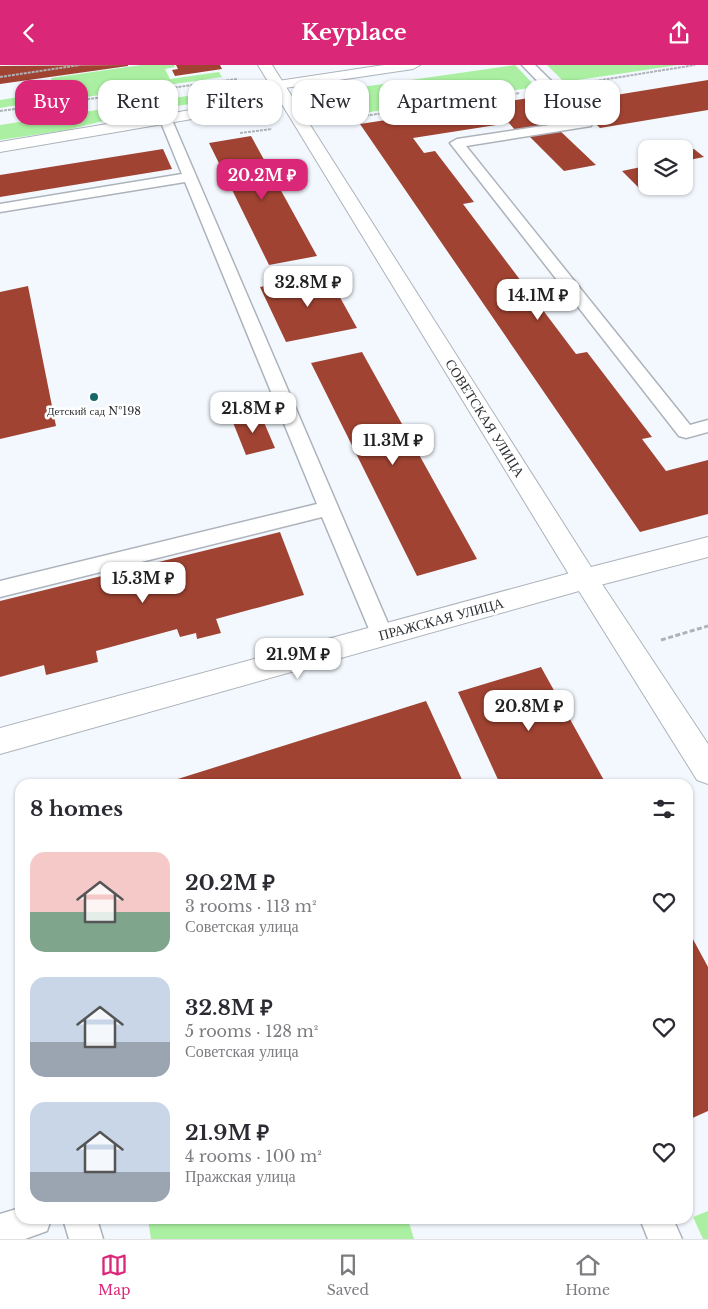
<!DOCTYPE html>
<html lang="en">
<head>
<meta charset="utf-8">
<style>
	body { margin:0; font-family:"Libre Baskerville",serif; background:#f7f7f7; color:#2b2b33; height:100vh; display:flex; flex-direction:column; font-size:19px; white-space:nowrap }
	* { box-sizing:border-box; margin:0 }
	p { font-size:16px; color:#7c7c81 }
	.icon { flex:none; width:28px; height:28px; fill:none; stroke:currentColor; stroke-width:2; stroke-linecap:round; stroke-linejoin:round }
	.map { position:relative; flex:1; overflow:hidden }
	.details { position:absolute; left:15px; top:714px; width:678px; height:445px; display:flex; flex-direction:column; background:#fff; border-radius:15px; box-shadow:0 1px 4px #0004 }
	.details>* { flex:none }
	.guide { position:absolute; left:15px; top:15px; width:679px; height:45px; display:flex; gap:10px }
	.controls { position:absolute; left:638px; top:75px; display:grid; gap:10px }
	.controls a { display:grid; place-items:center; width:55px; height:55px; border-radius:10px; background:#fff; box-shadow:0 1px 4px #0004; font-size:25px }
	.price { position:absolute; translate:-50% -42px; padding:0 11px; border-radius:10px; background:#fff; color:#222; font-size:16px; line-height:32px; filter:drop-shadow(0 1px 2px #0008) }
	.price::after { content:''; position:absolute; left:50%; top:30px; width:15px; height:11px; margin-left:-8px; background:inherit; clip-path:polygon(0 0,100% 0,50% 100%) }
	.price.current { background:#db2777; color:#fff }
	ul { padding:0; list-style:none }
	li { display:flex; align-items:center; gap:15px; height:125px; padding:0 15px }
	li span { display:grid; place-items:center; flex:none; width:140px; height:100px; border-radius:15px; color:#555 }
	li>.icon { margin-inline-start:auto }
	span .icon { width:60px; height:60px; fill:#fffc; stroke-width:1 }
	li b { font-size:21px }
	h2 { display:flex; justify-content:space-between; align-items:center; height:60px; padding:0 15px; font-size:21px }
	.chip { padding:0 18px; border-radius:15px; background:#fff; box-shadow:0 1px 4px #0004; font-size:18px; line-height:45px }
	.chip.current { background:#db2777; color:#fff }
	header { display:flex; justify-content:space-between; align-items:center; height:65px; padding:0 15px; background:#db2777; color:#fff; font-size:22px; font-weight:800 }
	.menu { display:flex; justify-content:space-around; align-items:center; height:70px; border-top:1px solid #e1e1e2; background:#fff; font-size:14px; color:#7c7c81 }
	.menu a { display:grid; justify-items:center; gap:2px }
	.menu .current { color:#db2777 }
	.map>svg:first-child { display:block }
	.green { fill:#abf0a2 }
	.building { fill:#a04332 }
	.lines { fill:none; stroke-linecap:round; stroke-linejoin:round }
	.service-casing { stroke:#acb3ba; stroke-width:3 }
	.minor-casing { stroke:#acb3ba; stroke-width:2 }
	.tertiary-casing { stroke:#acb3ba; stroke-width:2 }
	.path-far1 { stroke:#aeb2b7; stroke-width:2; stroke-dasharray:3 1; stroke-linecap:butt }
	.path { stroke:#aeb2b7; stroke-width:3; stroke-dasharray:5 2.5; stroke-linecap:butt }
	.service { fill:#fff; fill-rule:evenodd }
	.minor { fill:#fff; fill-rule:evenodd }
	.tertiary { fill:#fff; fill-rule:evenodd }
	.poi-dot { fill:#176668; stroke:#fff; stroke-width:2 }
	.labels { text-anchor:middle; stroke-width:5; stroke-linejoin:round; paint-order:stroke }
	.far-poi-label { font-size:11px; fill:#2f3235; stroke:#fff }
	.street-label { font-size:14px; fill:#2f3235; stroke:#fff }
</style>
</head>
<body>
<header><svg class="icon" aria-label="back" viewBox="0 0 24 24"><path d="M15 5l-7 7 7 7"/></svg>Keyplace<svg class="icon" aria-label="share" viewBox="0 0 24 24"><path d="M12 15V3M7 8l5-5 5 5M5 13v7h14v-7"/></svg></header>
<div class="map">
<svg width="708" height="1174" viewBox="0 0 708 1174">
	<rect width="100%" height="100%" fill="#f2f8fe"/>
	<path class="green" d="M 141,0 L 174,0 L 175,2 L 165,4 L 170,14 L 219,7 L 222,12 L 59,36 L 51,13 Z
		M 515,0 L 536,22 L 357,49 L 341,25 Z
		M 547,0 L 679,0 L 564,17 Z
		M 226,25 L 230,33 L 143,46 L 67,65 L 0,75 L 0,60 Z
		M 44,28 L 47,35 L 0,43 L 0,35 Z
		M 708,1146 L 708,1174 L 703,1174 L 693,1152 Z
		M 148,1154 L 408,1154 L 414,1174 L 151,1174 Z"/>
	<path class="building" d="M 128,0 L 128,1 L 0,19 L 0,1 Z
		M 176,0 L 220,0 L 222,4 L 175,11 L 172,5 L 178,4 Z
		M 708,15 L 708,45 L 600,63 L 573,37 Z
		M 529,33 L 554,59 L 515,65 L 509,58 L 413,73 L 424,88 L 435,86 L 474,137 L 463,139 L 576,289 L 587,287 L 652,372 L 642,374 L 666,406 L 708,395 L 708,449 L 640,467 L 360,59 Z
		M 557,63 L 596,100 L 564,106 L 527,69 Z
		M 251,71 L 317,191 L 269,200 L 209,78 Z
		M 163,84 L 172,104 L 0,132 L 0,110 Z
		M 694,84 L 704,92 L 684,96 L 684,86 Z
		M 641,102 L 646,107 L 646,123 L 640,124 L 622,106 Z
		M 327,209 L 357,263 L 286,277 L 260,222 Z
		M 28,221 L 56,361 L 0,374 L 0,227 Z
		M 362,287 L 477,494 L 417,511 L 311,298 Z
		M 260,348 L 275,383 L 246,390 L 232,355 Z
		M 280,467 L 304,530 L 216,554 L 221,568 L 197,574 L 196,568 L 180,572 L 177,564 L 96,586 L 98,597 L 46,610 L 44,600 L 0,612 L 0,536 Z
		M 541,602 L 606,719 L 500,719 L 458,627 Z
		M 426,636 L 464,719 L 165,719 L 165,718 Z
		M 688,865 L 708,902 L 708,1046 L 688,1055 Z"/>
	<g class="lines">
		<defs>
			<path id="service" d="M 522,0 L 535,0 L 591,55 L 592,58 L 591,61 L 466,81 L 690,360 L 708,355 L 708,367 L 686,373 L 679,371 L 450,78 L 457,74 L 576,56 Z
				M 166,51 L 172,55 L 393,570 L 390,576 L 382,579 L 374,576 L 322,452 L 0,532 L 0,516 L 317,439 L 185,117 L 0,147 L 0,139 L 182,109 L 160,55 Z
				M 20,1143 L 20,1154 L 51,1154 L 47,1166 L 25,1174 L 0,1174 L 0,1149 Z
				M 63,1154 L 97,1154 L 103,1174 L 69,1174 Z
				M 640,1154 L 673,1154 L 682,1174 L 648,1174 Z"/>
			<path id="minor" d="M 384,0 L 420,0 L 413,4 L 278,24 L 271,20 L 278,16 Z
				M 286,29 L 291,31 L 294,34 L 291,37 L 0,87 L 0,77 Z
				M 585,504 L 594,507 L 708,679 L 708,719 L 697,715 L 579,526 L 0,689 L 0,663 Z"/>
			<path id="tertiary" d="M 258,0 L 272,0 L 591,502 L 708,472 L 708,492 L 585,524 L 576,521 Z"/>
		</defs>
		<use href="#service" class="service-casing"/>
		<use href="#minor" class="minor-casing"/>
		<use href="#tertiary" class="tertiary-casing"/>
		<path class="path-far1" d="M 0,12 L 80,0
			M 583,18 L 695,0
			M 0,46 L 237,14
			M 350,53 L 520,28
			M 240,68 L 272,64"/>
		<path class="path" d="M 661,575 L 708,561"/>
		<use href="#service" class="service"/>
		<use href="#minor" class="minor"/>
		<use href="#tertiary" class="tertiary"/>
	</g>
	<circle class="poi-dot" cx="94" cy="332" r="5"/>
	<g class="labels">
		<g class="far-poi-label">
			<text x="94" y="350">Детский сад №198</text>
		</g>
		<g class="street-label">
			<text transform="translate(485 353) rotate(58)" y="5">СОВЕТСКАЯ УЛИЦА</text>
			<text transform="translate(441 554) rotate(-15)" y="5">ПРАЖСКАЯ УЛИЦА</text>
		</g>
	</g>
</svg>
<div class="controls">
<a><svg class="icon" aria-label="layers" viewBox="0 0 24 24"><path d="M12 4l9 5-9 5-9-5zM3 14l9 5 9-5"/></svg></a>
</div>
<b class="price current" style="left:262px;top:136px">20.2M ₽</b>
<b class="price" style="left:308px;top:243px">32.8M ₽</b>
<b class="price" style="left:538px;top:256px">14.1M ₽</b>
<b class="price" style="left:253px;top:369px">21.8M ₽</b>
<b class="price" style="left:393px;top:401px">11.3M ₽</b>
<b class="price" style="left:143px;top:539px">15.3M ₽</b>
<b class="price" style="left:298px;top:615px">21.9M ₽</b>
<b class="price" style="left:529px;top:667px">20.8M ₽</b>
<div class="guide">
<a class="chip current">Buy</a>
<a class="chip">Rent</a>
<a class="chip">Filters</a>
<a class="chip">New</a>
<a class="chip">Apartment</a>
<a class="chip">House</a>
</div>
<section class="details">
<h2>8 homes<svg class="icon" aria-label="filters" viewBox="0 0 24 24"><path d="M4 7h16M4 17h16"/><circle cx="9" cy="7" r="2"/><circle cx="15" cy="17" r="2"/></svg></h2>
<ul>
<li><span style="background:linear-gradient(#f6c9c9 60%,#7fa58c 0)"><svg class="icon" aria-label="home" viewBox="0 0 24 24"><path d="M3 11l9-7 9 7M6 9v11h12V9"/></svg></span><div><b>20.2M ₽</b><p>3 rooms · 113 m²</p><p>Советская улица</p></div><svg class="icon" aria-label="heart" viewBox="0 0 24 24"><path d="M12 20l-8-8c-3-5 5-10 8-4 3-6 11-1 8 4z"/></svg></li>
<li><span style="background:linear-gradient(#c9d6e8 65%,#9aa5b1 0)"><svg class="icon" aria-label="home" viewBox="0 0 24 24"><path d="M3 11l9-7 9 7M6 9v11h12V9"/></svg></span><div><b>32.8M ₽</b><p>5 rooms · 128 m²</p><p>Советская улица</p></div><svg class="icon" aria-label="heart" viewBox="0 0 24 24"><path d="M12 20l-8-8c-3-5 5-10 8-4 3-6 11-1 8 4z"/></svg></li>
<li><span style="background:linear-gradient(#c9d6e8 70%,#9aa5b1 0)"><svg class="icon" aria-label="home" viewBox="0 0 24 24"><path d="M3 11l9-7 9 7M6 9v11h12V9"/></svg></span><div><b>21.9M ₽</b><p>4 rooms · 100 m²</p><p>Пражская улица</p></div><svg class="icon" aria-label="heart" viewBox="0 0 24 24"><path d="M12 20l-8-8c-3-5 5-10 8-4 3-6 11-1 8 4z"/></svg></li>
</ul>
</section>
</div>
<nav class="menu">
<a class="current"><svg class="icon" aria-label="map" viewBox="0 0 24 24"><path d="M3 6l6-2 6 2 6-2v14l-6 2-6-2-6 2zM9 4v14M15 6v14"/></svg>Map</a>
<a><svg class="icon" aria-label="saved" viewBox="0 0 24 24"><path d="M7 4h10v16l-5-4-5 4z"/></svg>Saved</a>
<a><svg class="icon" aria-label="home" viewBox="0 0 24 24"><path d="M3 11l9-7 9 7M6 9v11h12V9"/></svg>Home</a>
</nav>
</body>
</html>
